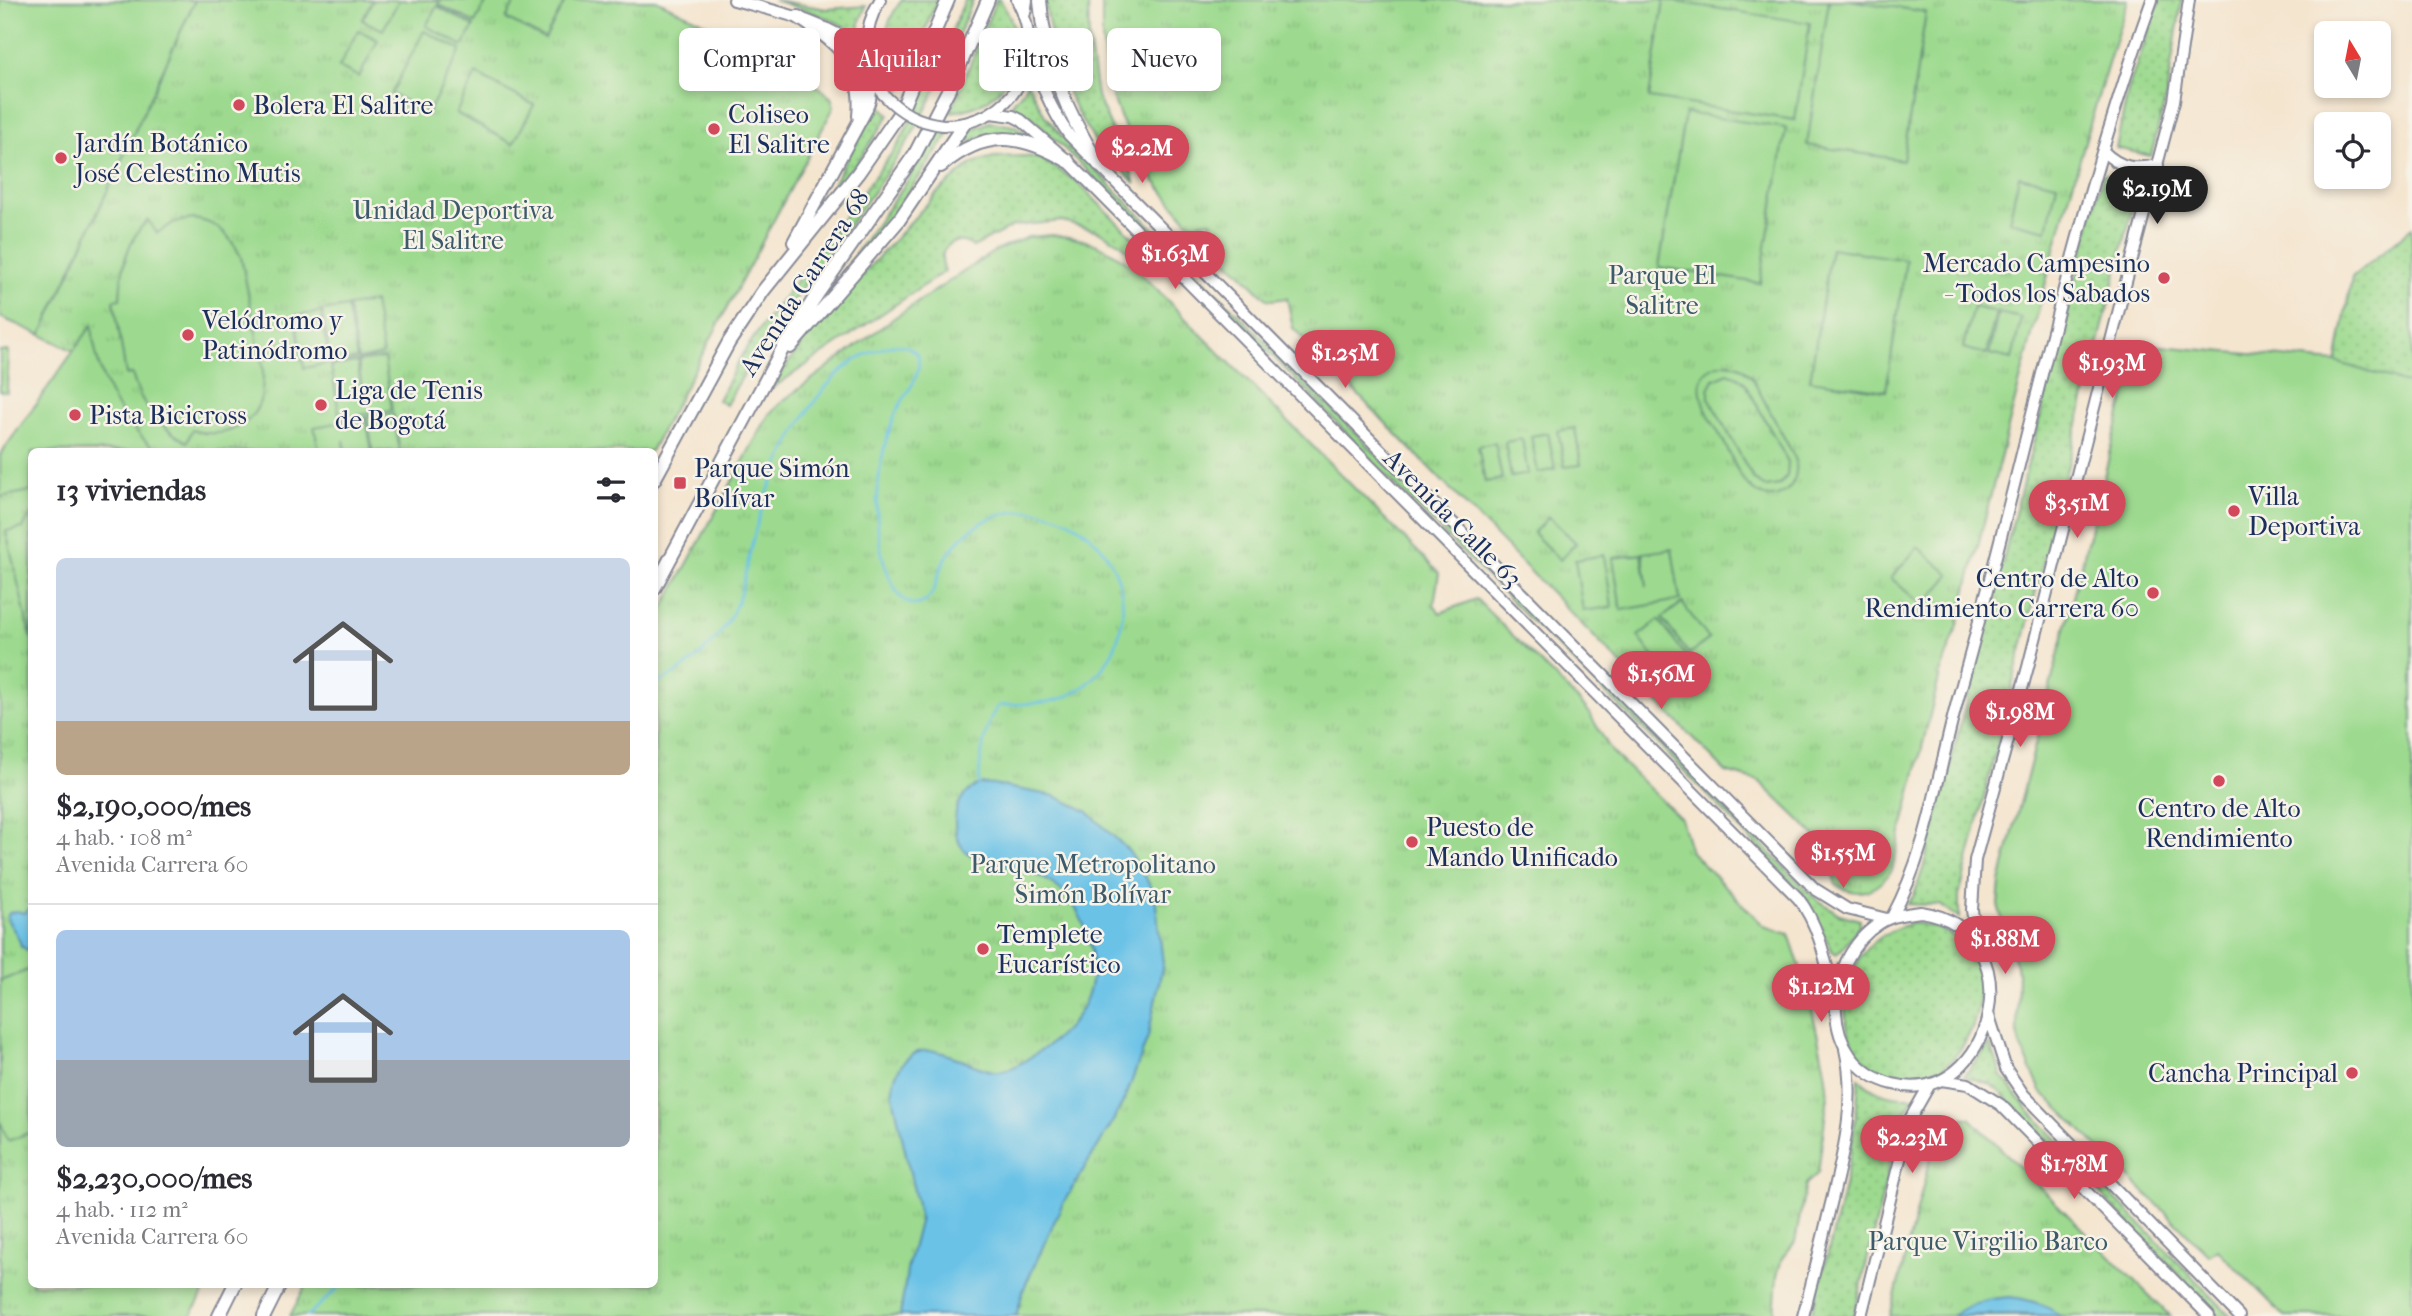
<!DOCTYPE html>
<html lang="es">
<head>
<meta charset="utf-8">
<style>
	body { margin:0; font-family:"IM FELL French Canon",serif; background:#f7f7f7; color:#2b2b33; height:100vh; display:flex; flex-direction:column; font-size:26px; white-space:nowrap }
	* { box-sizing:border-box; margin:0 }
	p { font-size:23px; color:#7c7c81 }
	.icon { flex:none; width:38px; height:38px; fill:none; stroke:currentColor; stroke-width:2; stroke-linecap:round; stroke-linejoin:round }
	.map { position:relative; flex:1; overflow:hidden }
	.panel { position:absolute; left:28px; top:448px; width:630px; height:840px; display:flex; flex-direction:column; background:#fff; border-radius:10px; box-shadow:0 4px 10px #0003 }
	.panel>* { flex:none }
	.hud { position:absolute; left:679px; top:28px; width:665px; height:63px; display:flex; gap:14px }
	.needle { width:46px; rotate:350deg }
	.buttons { position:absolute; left:2314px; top:21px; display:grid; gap:14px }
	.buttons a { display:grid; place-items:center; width:77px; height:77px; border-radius:10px; background:#fff; box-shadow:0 4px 10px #0003; font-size:35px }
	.price { position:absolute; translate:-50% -60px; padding:0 16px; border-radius:24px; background:#d1495b; color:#fff; font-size:23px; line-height:46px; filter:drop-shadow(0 2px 4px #0008) }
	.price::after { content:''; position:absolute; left:50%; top:42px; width:21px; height:16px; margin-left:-10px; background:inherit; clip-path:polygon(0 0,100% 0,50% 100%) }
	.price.current { background:#222; color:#fff }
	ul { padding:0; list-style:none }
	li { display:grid; align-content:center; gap:14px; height:371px; padding:0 28px }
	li+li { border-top:2px solid #e1e1e2 }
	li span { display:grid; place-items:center; height:217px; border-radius:10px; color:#555 }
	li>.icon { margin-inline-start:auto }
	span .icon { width:126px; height:126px; fill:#fffc; stroke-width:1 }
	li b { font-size:30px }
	h2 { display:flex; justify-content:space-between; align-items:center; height:84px; padding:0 28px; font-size:30px }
	.chip { padding:0 24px; border-radius:10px; background:#fff; box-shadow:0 4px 10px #0003; font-size:24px; line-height:63px }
	.chip.current { background:#d1495b; color:#fff }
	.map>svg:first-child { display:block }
	.grass { fill:url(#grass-dots); stroke:#5c8476; stroke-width:2 }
	.park { fill:url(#park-tufts); stroke:#5c8476; stroke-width:2 }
	.garden { fill:#9dda8f; stroke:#5c8476; stroke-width:2; fill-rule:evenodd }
	.water { fill:#6ac2e7; stroke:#4278a2; stroke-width:2 }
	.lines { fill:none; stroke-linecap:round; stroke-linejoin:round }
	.stream { stroke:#6ac2e7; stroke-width:2.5 }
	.secondary-casing { stroke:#888a96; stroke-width:14 }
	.primary-casing { stroke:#888a96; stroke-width:16 }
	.secondary { stroke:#fff; stroke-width:10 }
	.primary { stroke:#fff; stroke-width:12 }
	.secondary-bridge-casing { stroke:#888a96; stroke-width:14; stroke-linecap:butt }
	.secondary-bridge { stroke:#fff; stroke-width:10 }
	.poi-dot { fill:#d1495b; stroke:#f7f3e8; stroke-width:2.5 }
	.labels { text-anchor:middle; stroke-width:5; stroke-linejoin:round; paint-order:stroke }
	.poi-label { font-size:26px; fill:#1b2f5e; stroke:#f7f3e8; text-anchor:start }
	.park-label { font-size:26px; fill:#3c5a6a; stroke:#f7f3e8 }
	.street-label { font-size:26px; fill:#1b2f5e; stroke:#f7f3e8 }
</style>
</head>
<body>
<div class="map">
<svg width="2412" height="1316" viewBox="0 0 2412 1316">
	<defs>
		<pattern id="grass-dots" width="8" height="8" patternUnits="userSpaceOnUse" patternTransform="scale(1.75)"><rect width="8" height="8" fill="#9dda8f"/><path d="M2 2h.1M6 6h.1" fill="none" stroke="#87bb7e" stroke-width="1.8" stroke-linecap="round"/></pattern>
		<pattern id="park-tufts" width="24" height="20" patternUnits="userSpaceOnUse" patternTransform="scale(1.75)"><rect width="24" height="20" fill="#9dda8f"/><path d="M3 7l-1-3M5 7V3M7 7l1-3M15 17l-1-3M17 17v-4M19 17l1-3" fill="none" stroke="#87bb7e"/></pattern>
	</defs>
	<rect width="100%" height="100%" fill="#f7f3e8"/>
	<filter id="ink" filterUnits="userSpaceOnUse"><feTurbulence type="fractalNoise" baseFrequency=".0143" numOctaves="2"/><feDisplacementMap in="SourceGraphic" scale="14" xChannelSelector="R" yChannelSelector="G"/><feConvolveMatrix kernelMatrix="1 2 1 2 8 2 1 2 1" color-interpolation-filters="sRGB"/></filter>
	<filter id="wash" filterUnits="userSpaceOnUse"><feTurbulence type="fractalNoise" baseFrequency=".00686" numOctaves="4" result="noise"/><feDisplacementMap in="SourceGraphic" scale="28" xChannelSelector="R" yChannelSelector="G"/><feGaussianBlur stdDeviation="1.57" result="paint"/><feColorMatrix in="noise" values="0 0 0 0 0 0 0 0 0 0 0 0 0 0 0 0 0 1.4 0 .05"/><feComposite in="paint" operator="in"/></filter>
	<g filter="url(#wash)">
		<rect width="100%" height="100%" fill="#f4e5cf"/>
		<path class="grass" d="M 774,0 L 827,9 L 866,6 L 860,21 L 859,36 C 834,17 804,10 774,0 Z
			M 902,0 L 937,0 L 902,90 C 880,61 879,29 902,0 Z
			M 965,0 L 973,0 C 953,47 936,97 908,141 C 851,231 777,310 726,405 L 718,400 L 742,355 L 757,333 L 898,145 L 931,80 Z
			M 996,0 L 1000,0 C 1035,49 1011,106 951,112 Z
			M 1045,0 L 1088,0 L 1089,40 L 1097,96 L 1136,184 C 1122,170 1107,156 1095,141 C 1064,98 1052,51 1045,0 Z
			M 2160,0 L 2182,0 L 2166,97 L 2151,156 L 2116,148 L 2129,86 Z
			M 1027,82 L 1045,116 L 1061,135 L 1815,898 L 1839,914 L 1860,920 L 1860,925 L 1840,951 L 1836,954 L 1833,952 L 1804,896 L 1731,819 L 1648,734 L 1528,618 L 1391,481 L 1313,397 L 1151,233 L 1031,116 L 1012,104 L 1023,91 Z
			M 878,103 L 889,115 L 857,163 L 814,218 Z
			M 990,122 L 1015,126 L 1030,136 C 1002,131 979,134 956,149 L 972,129 Z
			M 950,132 L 879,235 L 834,284 L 908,180 L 935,133 Z
			M 1025,156 L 1042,159 L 1077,182 L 1154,258 L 1146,268 L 1121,244 L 1098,231 L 1062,221 L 1013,226 L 973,247 C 955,232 934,250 945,271 L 768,391 L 813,329 L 937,193 L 973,163 L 994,157 Z
			M 2103,174 L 2139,183 L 1959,896 L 1959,918 L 1940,905 L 1907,904 L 1914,895 L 1923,869 Z
			M 2412,228 L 2412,386 L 2336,363 L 2352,277 Z
			M 1913,923 C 2046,936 1952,1146 1865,1060 C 1837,1033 1841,981 1864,952 C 1876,936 1894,928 1913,923 Z
			M 1990,1044 L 2002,1076 L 2031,1113 L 2231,1316 L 2220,1316 L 2000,1092 L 1990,1084 L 1964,1076 Z
			M 1859,1078 C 1875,1094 1892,1098 1914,1097 L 1900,1121 L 1854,1316 L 1811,1316 C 1832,1238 1855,1159 1859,1078 Z"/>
		<path class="park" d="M 195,0 L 656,0 L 771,54 L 793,71 L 823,90 L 831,97 L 834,107 L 651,451 L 32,452 L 32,1284 L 208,1285 L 191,1316 L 0,1316 L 0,455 L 74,351 L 41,335 Z
			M 1102,0 L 2128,0 C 2062,206 2011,416 1958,625 L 1940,674 L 1892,870 C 1878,890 1859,899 1836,885 L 1824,844 L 1759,781 L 1726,772 L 1293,328 L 1287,298 L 1272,300 L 1267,299 L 1217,250 L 1211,221 L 1193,224 L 1187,221 L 1145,169 L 1121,119 L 1108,84 L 1102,39 Z
			M 1052,235 C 1088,238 1108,247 1136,269 L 1439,573 L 1434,604 L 1440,613 L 1476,599 L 1586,708 L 1612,752 L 1681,819 L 1691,852 L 1764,926 L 1789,934 L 1808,991 L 1825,1070 L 1828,1095 L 1818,1173 L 1806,1184 L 1795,1242 L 1782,1258 L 1777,1276 L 1774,1316 L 290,1316 L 306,1285 L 654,1284 L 655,623 L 769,414 L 784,400 L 894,318 L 995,251 L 1028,237 Z
			M 1956,1118 L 1970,1118 L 2170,1316 L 1890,1316 L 1937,1131 L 1945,1122 Z"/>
		<path class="garden" d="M 0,0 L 195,0 L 41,335 L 0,317 Z
			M 373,0 L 399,0 L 383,30 L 362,20 Z
			M 440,0 L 479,0 L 486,3 L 475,23 L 438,4 Z
			M 516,0 L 566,0 L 545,39 L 506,19 Z
			M 1664,0 L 1810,23 L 1795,120 L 1649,98 Z
			M 1829,0 L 1849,0 L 1926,12 L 1903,160 L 1807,145 Z
			M 437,6 L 474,26 L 463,46 L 426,26 Z
			M 358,30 L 378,40 L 359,77 L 339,67 Z
			M 424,31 L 461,50 L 428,113 L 391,94 Z
			M 476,74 L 534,105 L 513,144 L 456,113 Z
			M 1685,113 L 1786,128 L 1760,283 L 1659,267 Z
			M 2019,176 L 2057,184 L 2047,230 L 2009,221 Z
			M 193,219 C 218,222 230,235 241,257 L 263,369 C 263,379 263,388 261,398 C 252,429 220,439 192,430 L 187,442 C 159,427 140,405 132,374 L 126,375 L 114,300 L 120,299 C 121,270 126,240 148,220 L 157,233 L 175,222 Z
			M 1831,248 L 1906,260 L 1886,391 L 1810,380 Z
			M 374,302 L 383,355 L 358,360 L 348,306 Z
			M 347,307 L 357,359 L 331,364 L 322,311 Z
			M 1973,307 L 1996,312 L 1986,354 L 1963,348 Z
			M 321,312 L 330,363 L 304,368 L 295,316 Z
			M 1998,313 L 2021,318 L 2012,359 L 1989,354 Z
			M 92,325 C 96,376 117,420 158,451 L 32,452 L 31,491 L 0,497 L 0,455 Z
			M 2138,344 L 2336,362 L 2412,385 L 2412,1316 L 2284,1316 L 2217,1249 L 2209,1255 L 2041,1091 L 2020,1045 L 2017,1033 L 2018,973 L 1998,905 L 2000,882 Z
			M 0,351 L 8,351 L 7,392 L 0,391 Z
			M 384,358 L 392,410 L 340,418 L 331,366 L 357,362 L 363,396 L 358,362 Z
			M 1729,363 L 1741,367 L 1751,376 L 1795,458 C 1802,482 1780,508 1756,492 C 1740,482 1732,458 1724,442 C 1710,418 1676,368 1729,363 ZM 1728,373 L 1738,377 L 1745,383 L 1788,462 L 1787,476 L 1779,485 L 1766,487 L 1754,480 L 1709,398 L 1709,389 L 1714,379 Z
			M 393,413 L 400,451 L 373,451 L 367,417 Z
			M 366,418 L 372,451 L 346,451 L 344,440 L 345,451 L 319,451 L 314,427 Z
			M 1575,428 L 1581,465 L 1565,467 L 1558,431 Z
			M 1548,433 L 1555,469 L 1538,473 L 1531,436 Z
			M 1522,439 L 1528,474 L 1511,477 L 1505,442 Z
			M 1495,443 L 1502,479 L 1485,482 L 1478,446 Z
			M 31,514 L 31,639 L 6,531 L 23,528 Z
			M 1549,517 L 1576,543 L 1560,560 L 1533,533 Z
			M 1918,547 L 1950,575 L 1923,606 L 1891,578 Z
			M 1672,549 L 1680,600 L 1621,610 L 1613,558 L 1642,554 L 1647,587 L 1643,553 Z
			M 1604,555 L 1612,607 L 1583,611 L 1575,560 Z
			M 1682,603 L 1709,639 L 1689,654 L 1662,618 Z
			M 1659,620 L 1686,656 L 1665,672 L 1638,636 Z
			M 31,969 L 31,1132 L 8,1141 L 0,1121 L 0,981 Z"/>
		<path class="water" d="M 979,784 L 996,785 L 1055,796 L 1087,811 L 1127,849 L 1143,872 L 1155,896 L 1163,963 L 1148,1037 L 1127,1094 L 1111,1125 L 1062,1205 L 1024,1288 L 1016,1316 L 900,1316 L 908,1265 L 920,1218 L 893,1096 C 892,1084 894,1077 901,1066 C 924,1030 965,1067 993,1071 C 1007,1073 1021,1063 1032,1056 C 1076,1030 1104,990 1088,937 C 1082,917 1072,897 1054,885 C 1043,877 1029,870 1016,867 C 987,861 955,862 955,822 C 955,803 963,794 979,784 Z
			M 30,908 L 32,912 L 31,952 L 21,946 C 18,931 9,928 7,917 L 9,913 L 17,911 L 24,913 Z
			M 2010,1297 C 2029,1299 2045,1304 2061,1316 L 2014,1314 L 1952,1316 C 1969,1303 1988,1298 2010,1297 Z"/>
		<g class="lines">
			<path class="stream" d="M 654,685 C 688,669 715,647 732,614 C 745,588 747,560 755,532 C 770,475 814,372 874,351 C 891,345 904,340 918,355 C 923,379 902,396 894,417 C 874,468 868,544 897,592 C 903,603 917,609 927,600 C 935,593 936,580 940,571 C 950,544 972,524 1000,515 C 1065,495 1130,552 1122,619 C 1117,660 1088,696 1046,702 C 1030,704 1014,704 998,706 C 985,722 979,763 979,784
				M 307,1316 L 343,1284"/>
		</g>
	</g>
	<g filter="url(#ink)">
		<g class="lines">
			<defs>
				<path id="secondary" d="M 734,0 C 782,13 826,21 866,52
					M 880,0 C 861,31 863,64 883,94
					M 1030,47 C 1038,79 1050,108 1069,135 L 1815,889 L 1847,909 L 1887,919
					M 991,113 L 1013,116 L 1021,120 L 1068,161 L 1798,898 C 1820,926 1826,963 1834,997
					M 943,125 C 1013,125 1049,61 1017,0
					M 2103,151 C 2120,168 2135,170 2158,165
					M 1921,912 C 2037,929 1993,1110 1893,1084 C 1817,1065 1821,960 1880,923 C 1892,915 1907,914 1921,912 Z
					M 1892,917 C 1929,849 1938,769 1959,695 C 2024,464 2070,226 2152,0
					M 1977,944 L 1972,910 L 1975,860 L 2028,667 L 2127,278 L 2174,101 L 2189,0
					M 1989,1016 L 2006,1069 L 2024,1095 L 2239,1316
					M 1941,1080 L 1968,1084 L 2001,1105 L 2209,1316
					M 1803,1316 C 1812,1283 1820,1249 1828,1216 C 1841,1162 1858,1105 1845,1049
					M 1861,1316 L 1910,1119 L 1930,1084"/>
				<path id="primary" d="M 1040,0 C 1044,61 1068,115 1100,166
					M 1024,13 L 1026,0
					M 798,17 C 839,44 864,63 859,116
					M 941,166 C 985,129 1020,133 1068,161
					M 794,242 L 865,111 L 869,100 L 872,74
					M 790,347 L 899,220 L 964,124
					M 654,480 L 729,342 L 763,291 L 858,173 L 901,111 L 948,0
					M 654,589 L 784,346 L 818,293 L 915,154 L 954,79 L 988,0
					M 219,1316 L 235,1284
					M 264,1316 L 280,1284"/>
			</defs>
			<use href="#secondary" class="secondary-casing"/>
			<use href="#primary" class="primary-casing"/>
			<use href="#secondary" class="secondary"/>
			<use href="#primary" class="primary"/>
			<defs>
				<path id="secondary-bridge" d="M 883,94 C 901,113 918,122 943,125"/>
			</defs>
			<use href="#secondary-bridge" class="secondary-bridge-casing"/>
			<use href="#secondary-bridge" class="secondary-bridge"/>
		</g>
	</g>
	<g class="poi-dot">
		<circle cx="239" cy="105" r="7"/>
		<circle cx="714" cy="129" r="7"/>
		<circle cx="61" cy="158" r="7"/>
		<circle cx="2164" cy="278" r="7"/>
		<circle cx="188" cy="335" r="7"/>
		<circle cx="321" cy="405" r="7"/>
		<circle cx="75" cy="415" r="7"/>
		<rect x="673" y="476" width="14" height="14" rx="3.5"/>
		<circle cx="2234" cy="511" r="7"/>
		<circle cx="2153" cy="593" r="7"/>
		<circle cx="2219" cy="781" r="7"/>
		<circle cx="1412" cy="842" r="7"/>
		<circle cx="983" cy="949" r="7"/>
		<circle cx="2352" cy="1073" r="7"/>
	</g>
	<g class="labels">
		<g class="poi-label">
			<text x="253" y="114">Bolera El Salitre</text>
			<text x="728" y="123">Coliseo<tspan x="728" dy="30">El Salitre</tspan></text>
			<text x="75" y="152">Jardín Botánico<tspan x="75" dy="30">José Celestino Mutis</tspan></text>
			<text x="2150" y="272" text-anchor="end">Mercado Campesino<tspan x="2150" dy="30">- Todos los Sabados</tspan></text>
			<text x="202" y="329">Velódromo y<tspan x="202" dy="30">Patinódromo</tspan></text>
			<text x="335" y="399">Liga de Tenis<tspan x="335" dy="30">de Bogotá</tspan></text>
			<text x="89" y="424">Pista Bicicross</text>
			<text x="694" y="477">Parque Simón<tspan x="694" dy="30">Bolívar</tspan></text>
			<text x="2248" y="505">Villa<tspan x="2248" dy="30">Deportiva</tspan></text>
			<text x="2139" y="587" text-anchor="end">Centro de Alto<tspan x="2139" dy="30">Rendimiento Carrera 60</tspan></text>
			<text x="2219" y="817" text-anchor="middle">Centro de Alto<tspan x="2219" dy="30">Rendimiento</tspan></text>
			<text x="1426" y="836">Puesto de<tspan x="1426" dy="30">Mando Unificado</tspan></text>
			<text x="997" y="943">Templete<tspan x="997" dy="30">Eucarístico</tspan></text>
			<text x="2338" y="1082" text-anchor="end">Cancha Principal</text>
		</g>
		<g class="park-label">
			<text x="453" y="219">Unidad Deportiva<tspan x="453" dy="30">El Salitre</tspan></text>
			<text x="1662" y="284">Parque El<tspan x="1662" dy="30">Salitre</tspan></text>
			<text x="1093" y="873">Parque Metropolitano<tspan x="1093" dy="30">Simón Bolívar</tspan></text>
			<text x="1988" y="1250">Parque Virgilio Barco</text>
		</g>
		<g class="street-label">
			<text transform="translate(804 282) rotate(-57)" y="9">Avenida Carrera 68</text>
			<text transform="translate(1453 518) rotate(45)" y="9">Avenida Calle 63</text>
		</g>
	</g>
</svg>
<div class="buttons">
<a><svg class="needle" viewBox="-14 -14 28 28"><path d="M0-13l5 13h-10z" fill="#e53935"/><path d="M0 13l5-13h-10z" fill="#7c7c81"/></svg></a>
<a><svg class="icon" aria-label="locate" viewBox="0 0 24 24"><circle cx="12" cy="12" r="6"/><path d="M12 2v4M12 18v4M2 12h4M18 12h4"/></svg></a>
</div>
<b class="price" style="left:1142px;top:185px">$2.2M</b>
<b class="price current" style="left:2157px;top:226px">$2.19M</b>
<b class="price" style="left:1175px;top:291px">$1.63M</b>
<b class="price" style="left:1345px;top:390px">$1.25M</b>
<b class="price" style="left:2112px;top:400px">$1.93M</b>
<b class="price" style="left:2077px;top:540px">$3.51M</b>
<b class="price" style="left:1661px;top:711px">$1.56M</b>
<b class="price" style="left:2020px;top:749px">$1.98M</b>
<b class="price" style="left:1843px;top:890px">$1.55M</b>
<b class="price" style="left:2005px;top:976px">$1.88M</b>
<b class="price" style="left:1821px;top:1024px">$1.12M</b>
<b class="price" style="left:1912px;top:1175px">$2.23M</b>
<b class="price" style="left:2074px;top:1201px">$1.78M</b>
<div class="hud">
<a class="chip">Comprar</a>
<a class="chip current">Alquilar</a>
<a class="chip">Filtros</a>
<a class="chip">Nuevo</a>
</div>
<section class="panel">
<h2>13 viviendas<svg class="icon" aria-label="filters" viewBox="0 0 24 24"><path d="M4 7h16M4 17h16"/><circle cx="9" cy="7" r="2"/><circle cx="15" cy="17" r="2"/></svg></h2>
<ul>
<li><span style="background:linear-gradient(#c9d6e8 75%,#b9a48a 0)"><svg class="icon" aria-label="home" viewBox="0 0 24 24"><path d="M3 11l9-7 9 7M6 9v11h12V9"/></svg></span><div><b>$2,190,000/mes</b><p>4 hab. · 108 m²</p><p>Avenida Carrera 60</p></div></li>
<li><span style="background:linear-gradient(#a9c7e8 60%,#9aa5b1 0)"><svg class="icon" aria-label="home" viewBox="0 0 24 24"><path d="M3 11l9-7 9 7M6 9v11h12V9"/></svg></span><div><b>$2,230,000/mes</b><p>4 hab. · 112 m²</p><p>Avenida Carrera 60</p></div></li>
</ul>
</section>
</div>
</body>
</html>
